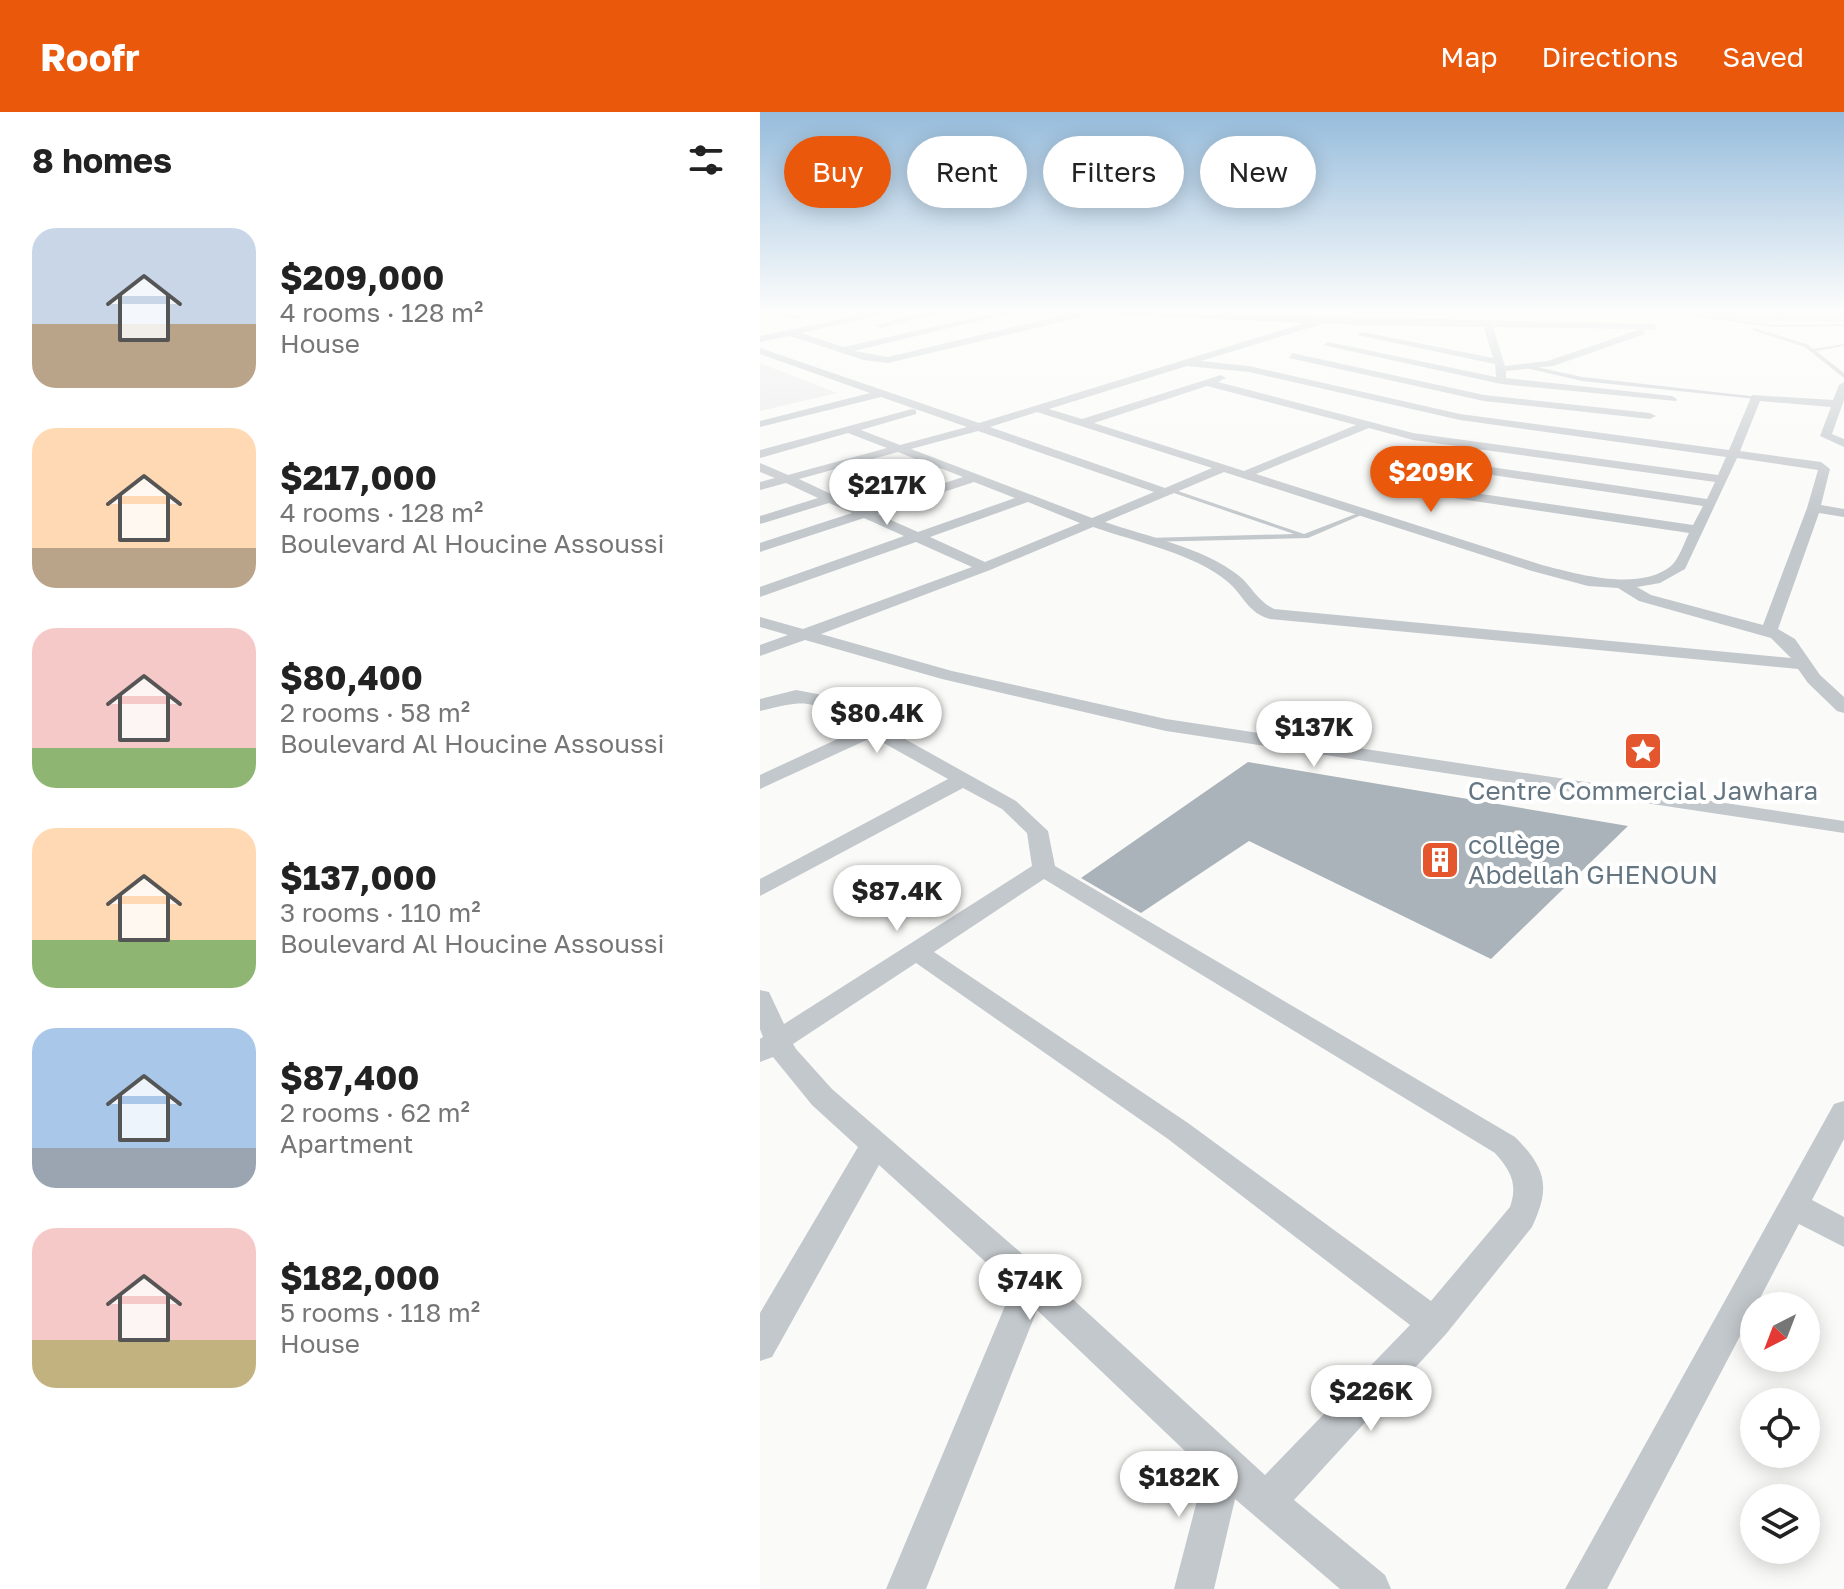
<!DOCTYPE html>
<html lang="en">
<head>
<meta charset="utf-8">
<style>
	body { margin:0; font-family:"Golos Text",sans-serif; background:#f6f6f6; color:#222; height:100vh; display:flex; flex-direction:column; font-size:30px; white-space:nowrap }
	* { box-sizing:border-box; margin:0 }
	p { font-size:26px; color:#767676 }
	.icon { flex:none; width:44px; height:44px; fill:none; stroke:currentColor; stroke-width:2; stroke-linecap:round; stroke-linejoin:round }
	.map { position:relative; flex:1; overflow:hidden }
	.drawer { display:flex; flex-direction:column; background:#fff; width:760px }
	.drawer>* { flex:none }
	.guide { position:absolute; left:24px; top:24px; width:760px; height:72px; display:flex; gap:16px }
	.needle { width:52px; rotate:222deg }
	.tools { position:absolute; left:980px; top:1180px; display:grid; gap:16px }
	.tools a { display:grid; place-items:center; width:80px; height:80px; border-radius:50%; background:#fff; box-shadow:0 4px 20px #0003; font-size:40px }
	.price { position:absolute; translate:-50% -68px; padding:0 18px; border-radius:28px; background:#fff; color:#222; font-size:26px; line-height:52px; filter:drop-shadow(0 2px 4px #0008) }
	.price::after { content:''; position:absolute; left:50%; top:48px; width:24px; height:18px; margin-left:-12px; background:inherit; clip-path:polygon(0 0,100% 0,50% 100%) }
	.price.current { background:#ea580c; color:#fff }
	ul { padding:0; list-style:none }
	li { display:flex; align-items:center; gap:24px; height:200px; padding:0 32px }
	li span { display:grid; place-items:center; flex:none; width:224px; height:160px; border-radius:24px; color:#555 }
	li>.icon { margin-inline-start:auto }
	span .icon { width:96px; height:96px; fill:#fffc; stroke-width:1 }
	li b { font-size:34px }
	h2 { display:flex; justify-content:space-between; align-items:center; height:96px; padding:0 32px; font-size:34px }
	.tag { padding:0 28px; border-radius:36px; background:#fff; box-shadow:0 4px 20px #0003; font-size:28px; line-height:72px }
	.tag.current { background:#ea580c; color:#fff }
	header { display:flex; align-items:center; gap:48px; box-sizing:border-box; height:112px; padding:0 40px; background:#ea580c; color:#fff }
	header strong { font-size:38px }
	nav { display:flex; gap:44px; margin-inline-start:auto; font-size:28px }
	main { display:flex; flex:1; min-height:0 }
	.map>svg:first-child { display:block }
	.built { fill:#e8e9e9 }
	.green { fill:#dadfd7 }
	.building { fill:#aab3b9 }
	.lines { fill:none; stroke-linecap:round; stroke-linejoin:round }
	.service { fill:#c3c8cc; fill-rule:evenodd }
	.minor { fill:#c3c8cc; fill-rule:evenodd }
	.labels { text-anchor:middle; stroke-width:8; stroke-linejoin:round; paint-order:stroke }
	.poi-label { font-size:26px; fill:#657683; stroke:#fff }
</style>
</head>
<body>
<header>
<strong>Roofr</strong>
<nav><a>Map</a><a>Directions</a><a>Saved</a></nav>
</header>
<main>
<section class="drawer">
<h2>8 homes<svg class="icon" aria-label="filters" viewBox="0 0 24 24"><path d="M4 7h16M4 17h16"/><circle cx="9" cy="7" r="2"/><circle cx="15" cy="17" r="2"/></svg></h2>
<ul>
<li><span style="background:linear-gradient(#c9d6e8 60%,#b9a48a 0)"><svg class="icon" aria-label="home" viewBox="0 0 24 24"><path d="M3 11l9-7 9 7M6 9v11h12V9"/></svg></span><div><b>$209,000</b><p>4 rooms · 128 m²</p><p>House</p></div></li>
<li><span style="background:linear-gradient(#ffd9b3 75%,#b9a48a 0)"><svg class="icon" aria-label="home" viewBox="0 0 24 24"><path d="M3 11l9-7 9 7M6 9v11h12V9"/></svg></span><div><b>$217,000</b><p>4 rooms · 128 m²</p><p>Boulevard Al Houcine Assoussi</p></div></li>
<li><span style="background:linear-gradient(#f6c9c9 75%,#8fb573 0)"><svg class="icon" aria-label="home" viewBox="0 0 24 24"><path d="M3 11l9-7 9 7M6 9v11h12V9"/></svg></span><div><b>$80,400</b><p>2 rooms · 58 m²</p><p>Boulevard Al Houcine Assoussi</p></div></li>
<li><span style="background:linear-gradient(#ffd9b3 70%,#8fb573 0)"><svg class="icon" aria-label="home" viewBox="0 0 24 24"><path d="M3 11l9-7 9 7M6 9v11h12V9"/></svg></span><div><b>$137,000</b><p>3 rooms · 110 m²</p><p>Boulevard Al Houcine Assoussi</p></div></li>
<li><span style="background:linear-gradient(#a9c7e8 75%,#9aa5b1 0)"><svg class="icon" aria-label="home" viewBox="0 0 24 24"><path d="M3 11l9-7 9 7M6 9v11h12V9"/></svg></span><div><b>$87,400</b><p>2 rooms · 62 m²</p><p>Apartment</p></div></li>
<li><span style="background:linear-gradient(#f6c9c9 70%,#c2b280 0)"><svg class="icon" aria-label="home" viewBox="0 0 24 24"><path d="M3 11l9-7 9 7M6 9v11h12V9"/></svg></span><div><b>$182,000</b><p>5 rooms · 118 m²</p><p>House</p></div></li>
</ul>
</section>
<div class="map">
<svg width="1084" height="1477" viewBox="0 0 1084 1477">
	<rect width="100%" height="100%" fill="#fafaf8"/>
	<path class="built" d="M 0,251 L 77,281 L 0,299 Z"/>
	<path class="green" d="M 941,199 L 1084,199 L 1084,210 L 955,208 Z"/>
	<path class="building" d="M 488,650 L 868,714 L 731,847 L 489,729 L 381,801 L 321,766 Z"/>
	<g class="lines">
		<path class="service" d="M 9,199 C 19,199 27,205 36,204 C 48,203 59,199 71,199 L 32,207 Z
			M 921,201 L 1014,213 L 1084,212 L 1084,214 L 1014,215 L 921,203 L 891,204 Z
			M 994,216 L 1049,233 L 1053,237 L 1084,232 L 1084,234 L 1056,239 L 1084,261 L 1084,266 L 1045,235 L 992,218 Z
			M 768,253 L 822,265 L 999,285 L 996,287 L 822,269 L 766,256 Z
			M 408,377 L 412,377 L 544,422 L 601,400 L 606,401 L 548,426 L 384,430 L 384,426 L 387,426 L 534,422 L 408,379 Z"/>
		<path class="minor" d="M 121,199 L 140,199 L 41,221 L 84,235 L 243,199 L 260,199 L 94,239 L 128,245 L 319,199 L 894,212 L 897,217 L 883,218 L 885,222 L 793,254 L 746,259 L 746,266 L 912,284 L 917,287 L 916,289 L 741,272 L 563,233 L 568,230 L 736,265 L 735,252 L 597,223 L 602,220 L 733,246 L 724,215 L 562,212 L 441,249 L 489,254 L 700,302 L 969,338 L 992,283 L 1073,288 L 1079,273 L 1084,270 L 1084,288 L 1072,322 L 1084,327 L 1084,335 L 1060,324 L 1071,295 L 1000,289 L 980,339 L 1061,350 L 1070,357 L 1061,393 L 1084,397 L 1084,405 L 1059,401 L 1018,517 L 1035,527 L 1060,563 L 1084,585 L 1084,601 L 1077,599 L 1048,571 L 1038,557 L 510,507 C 488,501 484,484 468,470 C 436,442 373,429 333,415 L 230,458 L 61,522 L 192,559 L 406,607 L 1084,709 L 1084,721 L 406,619 L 182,567 L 45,528 L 0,544 L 0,533 L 28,523 L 0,515 L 0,505 L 43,517 L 212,455 L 156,430 L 0,485 L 0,475 L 144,424 L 104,406 L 0,440 L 0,431 L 92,401 L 69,391 L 0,412 L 0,404 L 58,386 L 26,371 L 0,378 L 0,370 L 15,366 L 0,360 L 0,351 L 28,363 L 127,336 L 88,321 L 0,346 L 0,338 L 152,297 L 156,298 L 156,302 L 101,318 L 140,333 L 207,315 L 121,285 L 0,315 L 0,309 L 110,281 L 0,242 L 0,236 L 219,311 L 545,211 L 335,202 L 128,251 L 104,248 L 30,224 L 0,230 L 0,224 ZM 733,215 L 881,217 L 788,249 L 745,254 ZM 427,254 L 489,260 L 700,308 L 966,345 L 958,363 L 653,321 L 458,270 L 466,266 L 461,263 L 322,307 L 289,297 ZM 447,274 L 596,313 L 484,359 L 334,311 ZM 277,300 L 452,356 L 405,376 L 230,315 ZM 609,316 L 653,328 L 955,370 L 947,387 L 657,344 L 651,348 L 657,352 L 943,394 L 933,413 L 633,369 L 627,373 L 633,377 L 929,421 C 924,431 919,447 911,454 C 879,480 817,462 782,453 L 496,362 ZM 218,319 L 394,380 L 332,406 L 151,337 ZM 138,340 L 168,352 L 71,382 L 39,367 ZM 977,346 L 1058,358 L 1047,396 L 1003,513 L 891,483 L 877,475 L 900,471 L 925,457 ZM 180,356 L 203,365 L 105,397 L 83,387 ZM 464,360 L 772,459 L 828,474 L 858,476 L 879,489 L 1011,526 L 1031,546 L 514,497 C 497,489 492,474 478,463 C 442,435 388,425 345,410 ZM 214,370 L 255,386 L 158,420 L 117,402 ZM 268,390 L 320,411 L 225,450 L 170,425 Z
			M 170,199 L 187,199 L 121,216 L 117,213 Z
			M 532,241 L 724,283 L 890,301 L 896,304 L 890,307 L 724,289 L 529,246 Z
			M 36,578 L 68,584 L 256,689 L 288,719 L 295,754 L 755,1025 C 786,1056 791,1075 772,1115 L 686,1222 L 534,1388 L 625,1463 L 631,1477 L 580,1477 L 475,1387 L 454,1477 L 414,1477 L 445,1358 L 277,1198 L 166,1477 L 126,1477 L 253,1175 L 119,1053 L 12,1245 L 0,1249 L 0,1201 L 98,1035 L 52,993 L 13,945 L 0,950 L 0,927 L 3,925 L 0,917 L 0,878 L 9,880 L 24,912 L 272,754 L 267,721 L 242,697 L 203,676 L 0,784 L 0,767 L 188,667 L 113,625 L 0,677 L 0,663 L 99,617 C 52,590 54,585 0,599 L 0,587 ZM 284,767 L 735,1041 C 751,1059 758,1072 750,1095 L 671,1189 L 428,1011 L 174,840 ZM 156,851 L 408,1027 L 650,1213 L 505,1363 L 283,1160 L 72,977 L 36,937 L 33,932 Z
			M 1084,989 L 1084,1027 L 1052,1088 L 1084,1105 L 1084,1135 L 1039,1112 L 847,1477 L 805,1477 L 1074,992 Z"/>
	</g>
	<linearGradient id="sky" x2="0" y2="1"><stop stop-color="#96bcdc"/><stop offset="0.49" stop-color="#fdfdfc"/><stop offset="1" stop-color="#fdfdfc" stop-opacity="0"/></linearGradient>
	<rect width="1084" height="406" fill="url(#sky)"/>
	<defs>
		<symbol id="sight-square" viewBox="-11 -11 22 22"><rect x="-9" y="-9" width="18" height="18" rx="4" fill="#e4572e" stroke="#fff"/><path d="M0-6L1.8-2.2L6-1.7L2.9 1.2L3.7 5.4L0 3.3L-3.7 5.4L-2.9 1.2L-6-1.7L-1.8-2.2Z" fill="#fff"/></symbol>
		<symbol id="building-square" viewBox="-11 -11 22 22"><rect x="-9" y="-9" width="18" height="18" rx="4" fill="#e4572e" stroke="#fff"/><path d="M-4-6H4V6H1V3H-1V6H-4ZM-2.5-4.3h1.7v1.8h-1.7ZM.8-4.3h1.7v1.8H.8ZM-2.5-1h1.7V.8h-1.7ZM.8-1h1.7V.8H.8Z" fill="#fff"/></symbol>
	</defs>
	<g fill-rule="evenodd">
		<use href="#sight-square" x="861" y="617" width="44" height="44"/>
		<use href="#building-square" x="658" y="726" width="44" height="44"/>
	</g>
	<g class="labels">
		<g class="poi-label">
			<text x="883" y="688">Centre Commercial Jawhara</text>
			<text x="708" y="742" text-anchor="start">collège<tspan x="708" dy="30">Abdellah GHENOUN</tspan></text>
		</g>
	</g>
</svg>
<div class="tools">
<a><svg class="needle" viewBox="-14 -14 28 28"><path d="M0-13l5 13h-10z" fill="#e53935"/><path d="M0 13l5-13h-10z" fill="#767676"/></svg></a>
<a><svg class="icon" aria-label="locate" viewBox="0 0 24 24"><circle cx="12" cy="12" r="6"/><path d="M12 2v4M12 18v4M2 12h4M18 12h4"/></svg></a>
<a><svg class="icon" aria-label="layers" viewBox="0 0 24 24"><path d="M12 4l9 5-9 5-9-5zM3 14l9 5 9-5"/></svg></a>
</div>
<b class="price current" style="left:671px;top:402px">$209K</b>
<b class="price" style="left:127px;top:415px">$217K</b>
<b class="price" style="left:117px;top:643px">$80.4K</b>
<b class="price" style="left:554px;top:657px">$137K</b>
<b class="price" style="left:137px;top:821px">$87.4K</b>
<b class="price" style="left:270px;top:1210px">$74K</b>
<b class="price" style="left:611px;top:1321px">$226K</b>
<b class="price" style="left:419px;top:1407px">$182K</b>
<div class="guide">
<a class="tag current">Buy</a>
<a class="tag">Rent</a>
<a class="tag">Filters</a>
<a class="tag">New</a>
</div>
</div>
</main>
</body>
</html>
